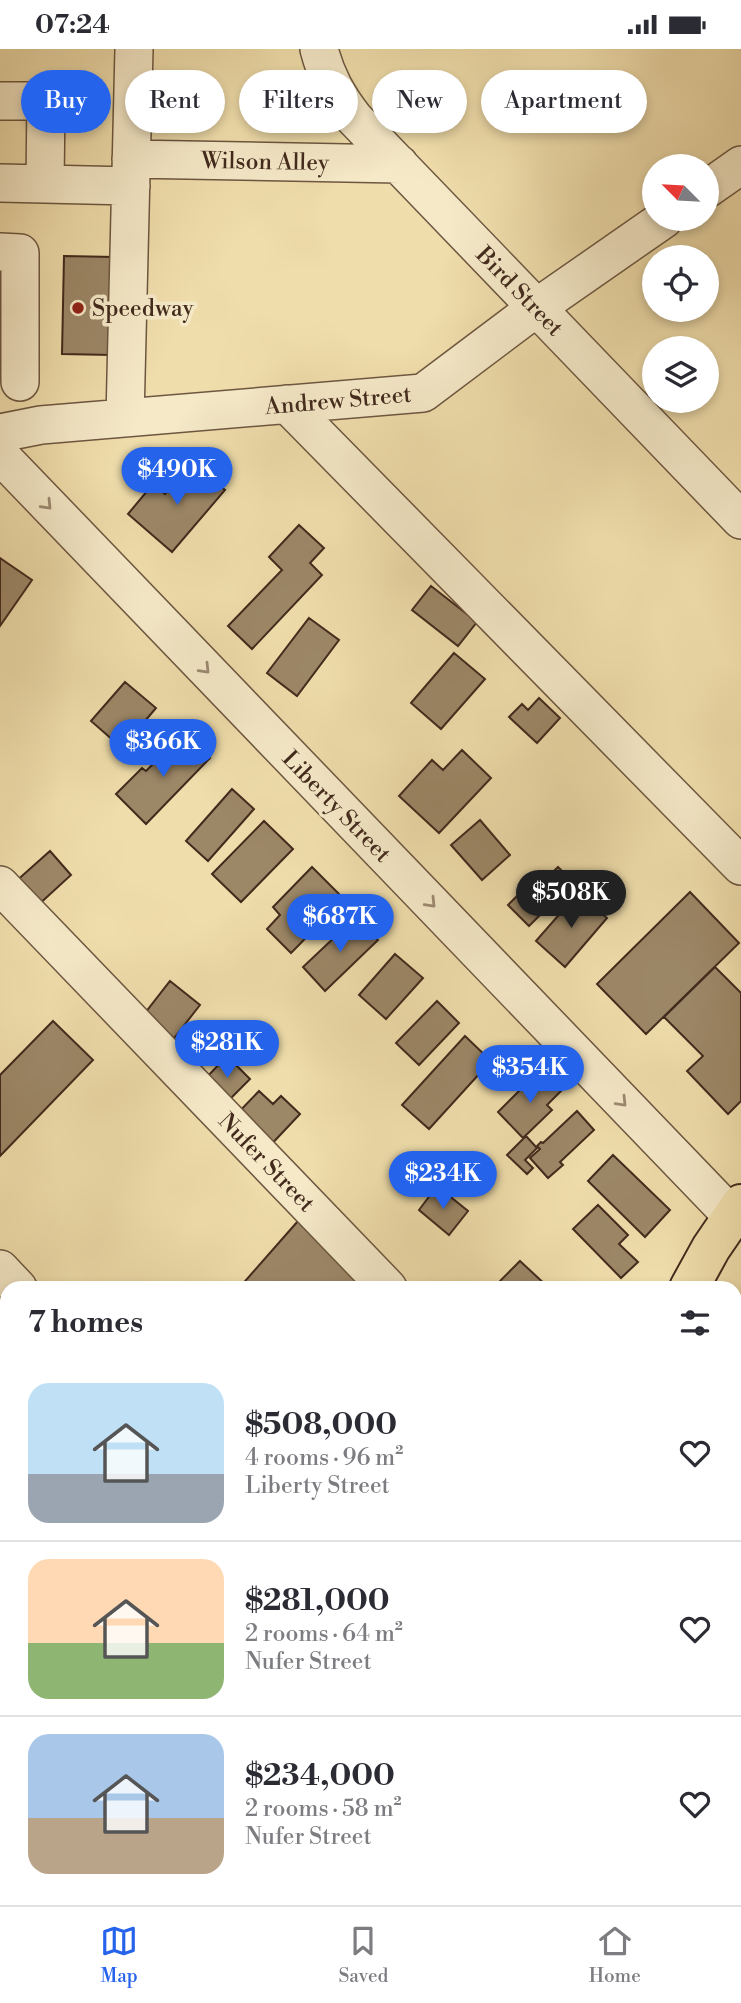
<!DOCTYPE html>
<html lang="en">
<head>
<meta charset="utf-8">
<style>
	body { margin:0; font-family:"Libre Bodoni",serif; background:#f2f2f3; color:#2b2b33; height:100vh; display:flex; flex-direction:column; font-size:26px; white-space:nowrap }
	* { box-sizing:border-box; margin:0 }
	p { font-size:23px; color:#7c7c81 }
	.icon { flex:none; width:38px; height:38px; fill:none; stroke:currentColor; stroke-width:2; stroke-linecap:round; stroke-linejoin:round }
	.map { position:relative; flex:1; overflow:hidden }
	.sheet { position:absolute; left:0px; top:1232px; width:742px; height:625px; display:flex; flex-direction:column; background:#fff; border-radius:21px 21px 0 0; box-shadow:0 4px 10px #0003 }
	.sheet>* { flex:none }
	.guide { position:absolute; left:21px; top:21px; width:700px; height:63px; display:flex; gap:14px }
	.needle { width:46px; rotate:294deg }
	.tools { position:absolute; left:642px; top:105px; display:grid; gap:14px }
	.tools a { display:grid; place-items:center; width:77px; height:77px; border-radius:50%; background:#fff; box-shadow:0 4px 10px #0003; font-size:35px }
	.price { position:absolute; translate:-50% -60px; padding:0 16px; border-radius:24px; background:#2563eb; color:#fff; font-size:23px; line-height:46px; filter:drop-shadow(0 2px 4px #0008) }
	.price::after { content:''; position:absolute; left:50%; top:42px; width:21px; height:16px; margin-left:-10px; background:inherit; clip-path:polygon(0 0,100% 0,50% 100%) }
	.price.on { background:#222; color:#fff }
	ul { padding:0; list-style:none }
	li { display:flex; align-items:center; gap:21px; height:175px; padding:0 28px }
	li+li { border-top:2px solid #e1e1e2 }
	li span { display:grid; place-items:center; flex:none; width:196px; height:140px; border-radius:21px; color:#555 }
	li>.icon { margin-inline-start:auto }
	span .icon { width:84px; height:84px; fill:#fffc; stroke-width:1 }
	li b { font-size:30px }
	h2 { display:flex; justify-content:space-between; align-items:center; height:84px; padding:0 28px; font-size:30px }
	.chip { padding:0 24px; border-radius:32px; background:#fff; box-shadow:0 4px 10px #0003; font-size:24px; line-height:63px }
	.chip.on { background:#2563eb; color:#fff }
	.status { display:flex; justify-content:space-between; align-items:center; height:49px; padding:0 35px; background:#fff; direction:ltr }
	.status svg { height:19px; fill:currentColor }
	.tabs { display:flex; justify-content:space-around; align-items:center; height:98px; border-top:2px solid #e1e1e2; background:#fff; font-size:19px; color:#7c7c81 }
	.tabs a { display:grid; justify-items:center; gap:4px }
	.tabs .on { color:#2563eb }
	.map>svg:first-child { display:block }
	.green { fill:#d2bf93; stroke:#8a7458; stroke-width:2 }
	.building { fill:#9c8767; stroke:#422a1d; stroke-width:2 }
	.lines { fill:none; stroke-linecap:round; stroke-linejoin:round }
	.minor-casing { stroke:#6d5740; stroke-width:40 }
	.major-casing { stroke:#422a1d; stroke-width:42 }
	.minor { stroke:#f5e9c8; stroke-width:37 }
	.major { stroke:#efddab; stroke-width:38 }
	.oneway { stroke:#9c8a72 }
	.poi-dot { fill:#8f2418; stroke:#f5e9c8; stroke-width:2.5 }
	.labels { text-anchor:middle; stroke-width:7; stroke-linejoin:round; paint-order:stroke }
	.street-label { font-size:23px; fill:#422a1d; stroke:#f5e9c8 }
	.poi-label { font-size:23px; fill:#422a1d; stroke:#f5e9c8; text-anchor:start }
</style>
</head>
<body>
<div class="status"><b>07:24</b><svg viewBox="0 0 49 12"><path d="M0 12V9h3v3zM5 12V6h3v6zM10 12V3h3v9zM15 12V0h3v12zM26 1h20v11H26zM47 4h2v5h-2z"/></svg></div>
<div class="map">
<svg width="741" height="1856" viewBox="0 0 741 1856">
	<rect width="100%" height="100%" fill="#efddab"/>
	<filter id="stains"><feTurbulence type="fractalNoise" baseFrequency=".00286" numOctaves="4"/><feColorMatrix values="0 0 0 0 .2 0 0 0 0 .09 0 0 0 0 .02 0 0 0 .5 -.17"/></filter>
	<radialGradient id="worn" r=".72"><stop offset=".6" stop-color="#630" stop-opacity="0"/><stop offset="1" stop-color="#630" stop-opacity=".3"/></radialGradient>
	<path class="green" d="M 510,1850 L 588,1850 L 596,1856 L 518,1856 Z"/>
	<path class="building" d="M 64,207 L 115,208 L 112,306 L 62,305 Z
		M 0,216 L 11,216 L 8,321 L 0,320 Z
		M 192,414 L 225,441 L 172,503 L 128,465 L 153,435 L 165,445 Z
		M 299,476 L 324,499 L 310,514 L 322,526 L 252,600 L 228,577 L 282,521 L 269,508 Z
		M 0,509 L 32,531 L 0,577 Z
		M 431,537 L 477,573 L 458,597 L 412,561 Z
		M 309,569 L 339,591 L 297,647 L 267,624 Z
		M 454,604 L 485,630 L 441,680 L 411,654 Z
		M 125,633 L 156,659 L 122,699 L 91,672 Z
		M 539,649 L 560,669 L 537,694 L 509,668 L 522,655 L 528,661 Z
		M 184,684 L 210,709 L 146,775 L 116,745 L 142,719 L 146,722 Z
		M 462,701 L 491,729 L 439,784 L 399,747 L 432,711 L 443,721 Z
		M 232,740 L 254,760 L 208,812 L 186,792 Z
		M 480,771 L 510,806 L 482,831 L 451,796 Z
		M 264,772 L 293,800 L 241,853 L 212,825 Z
		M 50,802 L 71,826 L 36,858 L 14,834 Z
		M 312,818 L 344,850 L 291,904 L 267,880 L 280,866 L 273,858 Z
		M 558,818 L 573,833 L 529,877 L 508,856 L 532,832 L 537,839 Z
		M 690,843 L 739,894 L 646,985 L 597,935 Z
		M 578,844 L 607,869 L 565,918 L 536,892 Z
		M 356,868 L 378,891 L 325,942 L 303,918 Z
		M 395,905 L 423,929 L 386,970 L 359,946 Z
		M 715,918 L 741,944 L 741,1052 L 728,1065 L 687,1022 L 703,1007 L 664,968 Z
		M 170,932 L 200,956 L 168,997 L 138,973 Z
		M 437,952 L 459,974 L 419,1016 L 396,994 Z
		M 53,972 L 93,1011 L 0,1107 L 0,1026 Z
		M 465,987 L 491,1012 L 429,1080 L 402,1056 Z
		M 227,1007 L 250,1030 L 226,1054 L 203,1032 Z
		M 543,1023 L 561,1042 L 547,1056 L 552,1061 L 523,1089 L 498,1063 L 533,1028 L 535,1031 Z
		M 259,1042 L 273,1055 L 281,1047 L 300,1065 L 266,1101 L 233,1069 Z
		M 577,1062 L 594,1081 L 560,1113 L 563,1116 L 548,1129 L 530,1109 L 540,1100 L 537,1097 L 541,1093 L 543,1094 Z
		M 526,1087 L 537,1099 L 525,1111 L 533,1119 L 527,1125 L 507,1106 Z
		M 613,1106 L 670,1161 L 645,1188 L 588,1132 Z
		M 437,1137 L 468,1162 L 449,1186 L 419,1161 Z
		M 598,1156 L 628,1186 L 619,1195 L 638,1213 L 621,1229 L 573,1180 Z
		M 298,1172 L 361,1226 L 349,1239 L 239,1239 Z
		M 520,1212 L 549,1239 L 495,1237 Z
		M 735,1278 L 739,1282 L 741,1280 L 741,1327 L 735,1321 Z
		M 741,1455 L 741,1518 L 736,1526 L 735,1464 Z
		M 7,1513 L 7,1537 L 0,1534 Z"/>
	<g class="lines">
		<defs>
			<path id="minor" d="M 319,0 C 326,27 337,47 354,69 L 741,471
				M 0,52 L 46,52 L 45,135
				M 131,110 L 399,115
				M 0,134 L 131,137
				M 707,140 L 741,116
				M 0,203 L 20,204 L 20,333
				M 287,355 L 741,817
				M 125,369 L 134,0
				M 0,384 L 41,376 L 423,344 L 536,259 L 664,170
				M 0,406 L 732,1167
				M 0,836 L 388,1239
				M 0,1220 L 18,1239
				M 735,1692 L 741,1695
				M 210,1856 L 213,1850"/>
			<path id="major" d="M 689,1239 L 711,1199 L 741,1155
				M 0,1664 L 7,1662"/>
		</defs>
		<use href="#minor" class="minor-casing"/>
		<use href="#major" class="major-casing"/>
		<use href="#minor" class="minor"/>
		<use href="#major" class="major"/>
	</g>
	<defs><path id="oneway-chevron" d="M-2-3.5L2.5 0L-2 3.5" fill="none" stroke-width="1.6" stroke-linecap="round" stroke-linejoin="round" transform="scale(1.75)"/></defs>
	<g class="oneway">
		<use href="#oneway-chevron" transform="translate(47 456) rotate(46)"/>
		<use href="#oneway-chevron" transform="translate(205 620) rotate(46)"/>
		<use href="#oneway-chevron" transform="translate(431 854) rotate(46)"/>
		<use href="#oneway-chevron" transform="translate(622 1053) rotate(46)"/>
	</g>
	<circle class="poi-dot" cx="78" cy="259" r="7"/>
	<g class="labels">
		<g class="street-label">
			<text transform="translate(265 112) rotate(1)" y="8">Wilson Alley</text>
			<text transform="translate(520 242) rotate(46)" y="8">Bird Street</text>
			<text transform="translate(338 351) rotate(-5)" y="8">Andrew Street</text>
			<text transform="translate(337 757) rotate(46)" y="8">Liberty Street</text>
			<text transform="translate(267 1113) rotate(46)" y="8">Nufer Street</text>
		</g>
		<g class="poi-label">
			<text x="92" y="267">Speedway</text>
		</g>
	</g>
	<rect width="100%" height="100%" filter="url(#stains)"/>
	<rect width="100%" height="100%" fill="url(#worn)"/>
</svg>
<div class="tools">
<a><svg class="needle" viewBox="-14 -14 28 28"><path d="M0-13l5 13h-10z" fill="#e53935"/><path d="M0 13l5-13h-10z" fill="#7c7c81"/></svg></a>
<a><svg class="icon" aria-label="locate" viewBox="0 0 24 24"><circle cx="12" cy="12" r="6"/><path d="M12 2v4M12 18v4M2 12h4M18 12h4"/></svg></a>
<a><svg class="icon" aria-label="layers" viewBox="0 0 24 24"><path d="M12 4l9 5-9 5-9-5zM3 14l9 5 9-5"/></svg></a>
</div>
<b class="price" style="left:177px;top:458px">$490K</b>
<b class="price" style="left:163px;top:730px">$366K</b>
<b class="price on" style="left:571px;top:881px">$508K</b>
<b class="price" style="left:340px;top:905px">$687K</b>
<b class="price" style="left:227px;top:1031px">$281K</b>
<b class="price" style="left:530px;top:1056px">$354K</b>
<b class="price" style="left:443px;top:1162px">$234K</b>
<div class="guide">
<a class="chip on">Buy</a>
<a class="chip">Rent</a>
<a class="chip">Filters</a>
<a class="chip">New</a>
<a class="chip">Apartment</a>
</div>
<section class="sheet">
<h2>7 homes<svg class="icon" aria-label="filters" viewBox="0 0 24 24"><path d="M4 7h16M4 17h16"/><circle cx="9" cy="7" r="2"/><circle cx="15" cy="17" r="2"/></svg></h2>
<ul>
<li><span style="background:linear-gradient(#bfe0f5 65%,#9aa5b1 0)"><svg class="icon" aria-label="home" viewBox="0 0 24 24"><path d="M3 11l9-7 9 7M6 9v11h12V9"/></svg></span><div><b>$508,000</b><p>4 rooms · 96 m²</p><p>Liberty Street</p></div><svg class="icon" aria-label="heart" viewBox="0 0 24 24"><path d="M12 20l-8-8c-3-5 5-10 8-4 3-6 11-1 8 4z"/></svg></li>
<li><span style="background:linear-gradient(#ffd9b3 60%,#8fb573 0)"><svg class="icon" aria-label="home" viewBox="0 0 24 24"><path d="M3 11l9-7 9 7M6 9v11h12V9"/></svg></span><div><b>$281,000</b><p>2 rooms · 64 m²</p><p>Nufer Street</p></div><svg class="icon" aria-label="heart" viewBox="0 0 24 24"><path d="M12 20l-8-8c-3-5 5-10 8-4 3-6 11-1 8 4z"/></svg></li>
<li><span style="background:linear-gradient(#a9c7e8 60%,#b9a48a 0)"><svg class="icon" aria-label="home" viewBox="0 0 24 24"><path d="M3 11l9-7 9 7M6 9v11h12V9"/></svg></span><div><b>$234,000</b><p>2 rooms · 58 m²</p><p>Nufer Street</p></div><svg class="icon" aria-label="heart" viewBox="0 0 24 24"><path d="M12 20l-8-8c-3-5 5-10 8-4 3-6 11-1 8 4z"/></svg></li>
</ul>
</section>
</div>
<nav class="tabs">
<a class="on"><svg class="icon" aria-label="map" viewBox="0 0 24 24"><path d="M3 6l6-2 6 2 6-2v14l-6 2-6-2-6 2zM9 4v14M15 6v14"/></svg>Map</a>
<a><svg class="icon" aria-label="saved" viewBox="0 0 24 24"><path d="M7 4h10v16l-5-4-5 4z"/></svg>Saved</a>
<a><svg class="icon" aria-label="home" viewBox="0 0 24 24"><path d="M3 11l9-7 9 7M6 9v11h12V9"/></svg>Home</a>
</nav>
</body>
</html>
